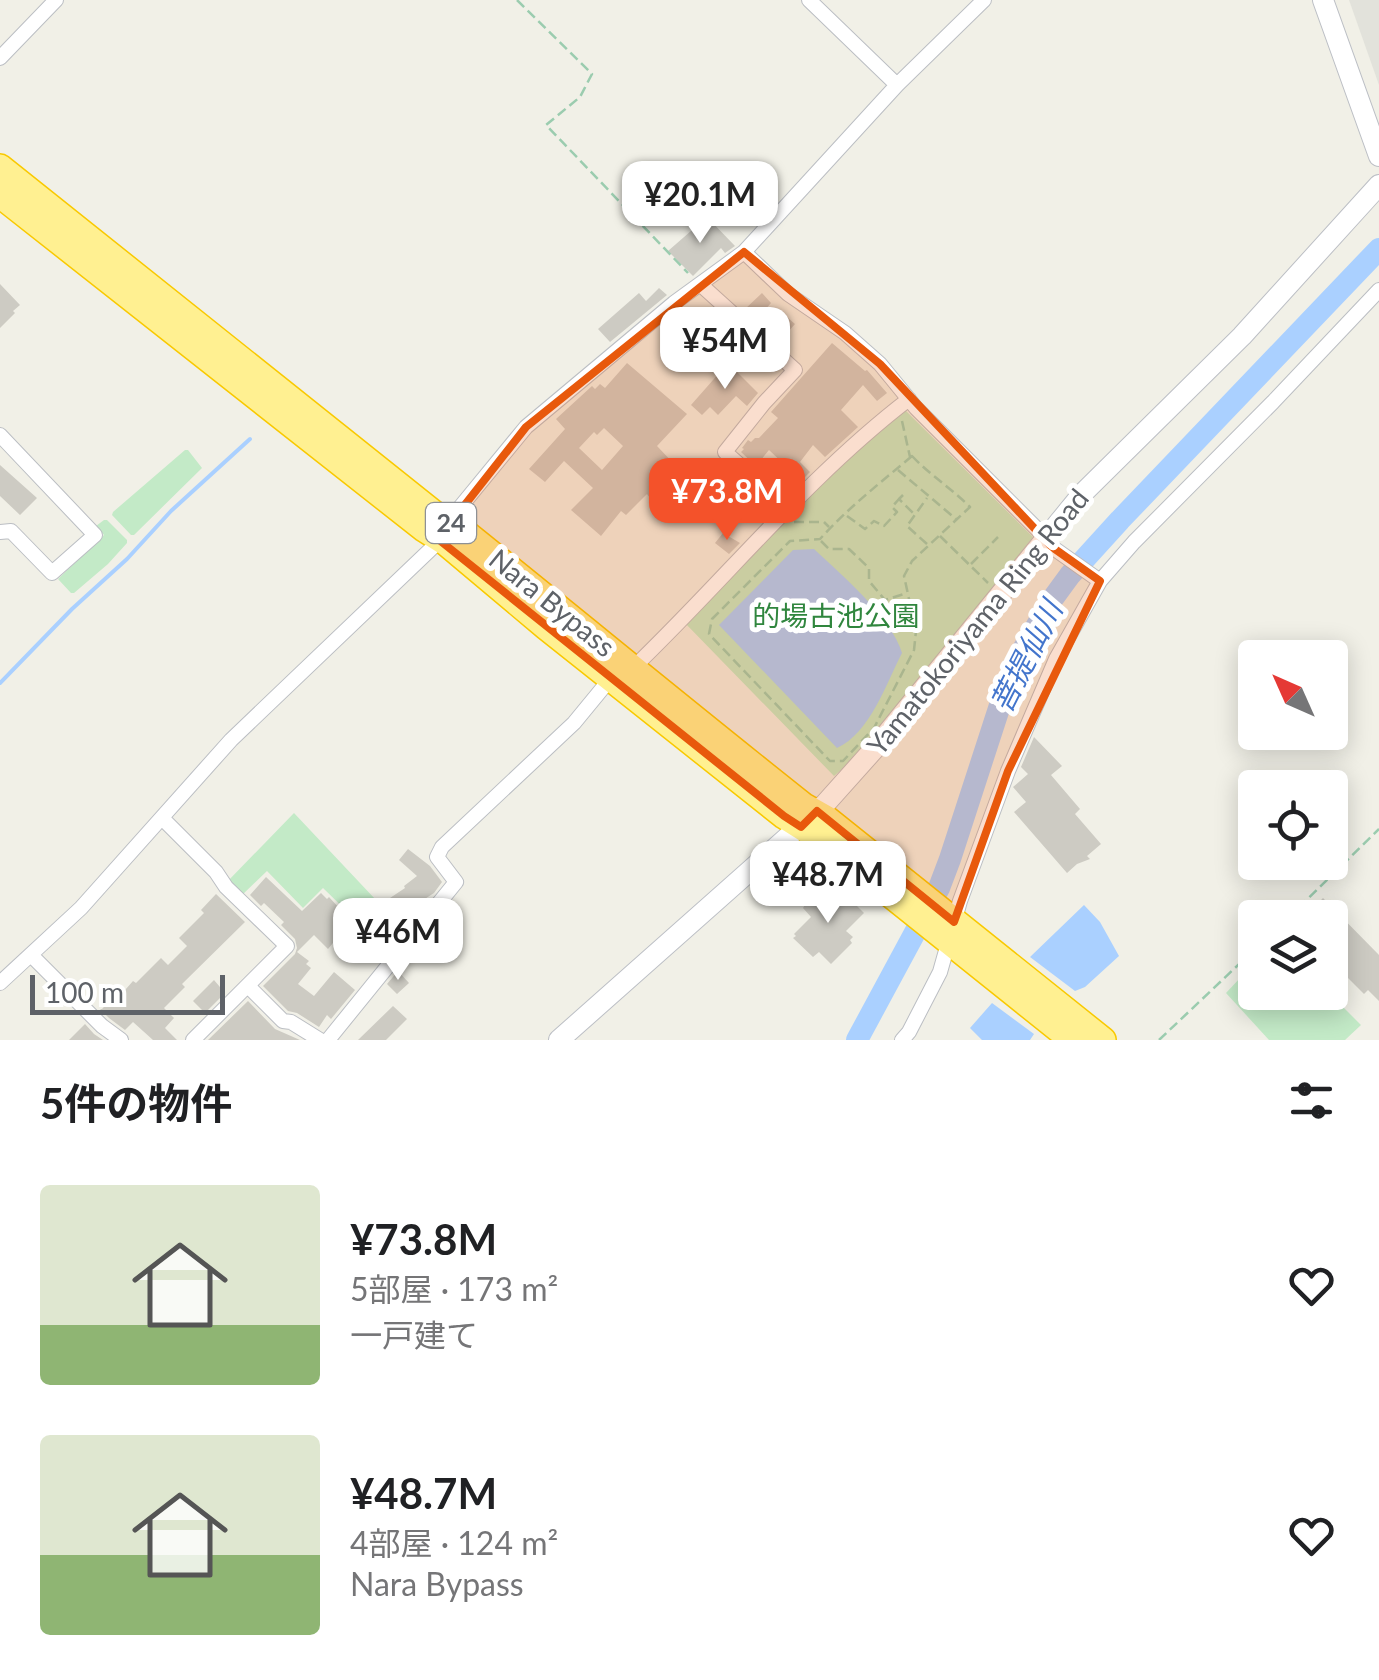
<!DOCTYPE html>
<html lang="ja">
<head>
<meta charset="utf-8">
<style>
	body { margin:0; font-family:Lato,"Noto Sans JP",sans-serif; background:#f6f6f6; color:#202124; height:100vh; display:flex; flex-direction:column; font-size:38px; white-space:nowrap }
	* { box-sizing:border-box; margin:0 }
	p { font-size:32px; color:#757577 }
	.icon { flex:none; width:55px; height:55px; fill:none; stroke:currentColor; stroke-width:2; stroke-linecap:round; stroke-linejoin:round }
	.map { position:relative; height:1040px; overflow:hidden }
	.panel { display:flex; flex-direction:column; background:#fff; flex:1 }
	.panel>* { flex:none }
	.needle { width:65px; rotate:315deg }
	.fabs { position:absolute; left:1238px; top:640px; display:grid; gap:20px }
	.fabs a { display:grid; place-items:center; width:110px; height:110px; border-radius:10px; background:#fff; box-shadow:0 5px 25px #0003; font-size:50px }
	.scale { position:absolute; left:30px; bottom:25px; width:195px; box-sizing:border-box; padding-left:10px; border:5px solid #5e6268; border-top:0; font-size:28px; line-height:35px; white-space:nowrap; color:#5e6268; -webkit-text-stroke:8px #fff; paint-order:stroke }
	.price { position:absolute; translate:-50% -85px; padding:0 22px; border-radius:20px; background:#fff; color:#222; font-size:32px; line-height:65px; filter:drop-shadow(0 2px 5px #0008) }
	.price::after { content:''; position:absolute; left:50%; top:60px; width:30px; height:22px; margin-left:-15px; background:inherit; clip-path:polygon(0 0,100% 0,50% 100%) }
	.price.active { background:#f4522a; color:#fff }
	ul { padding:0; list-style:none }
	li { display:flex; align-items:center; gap:30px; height:250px; padding:0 40px }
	li span { display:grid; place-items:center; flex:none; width:280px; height:200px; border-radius:10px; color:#555 }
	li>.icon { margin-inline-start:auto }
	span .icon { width:120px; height:120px; fill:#fffc; stroke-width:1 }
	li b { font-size:42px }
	h2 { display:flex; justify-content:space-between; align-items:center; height:120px; padding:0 40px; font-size:42px }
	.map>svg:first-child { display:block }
	.industrial { fill:#e2e2db }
	.green { fill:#c3eac7 }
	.water { fill:#aad0ff }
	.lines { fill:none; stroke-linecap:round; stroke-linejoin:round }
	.stream { stroke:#aad0ff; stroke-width:4 }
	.river { stroke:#aad0ff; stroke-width:22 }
	.building { fill:#cdcbc3; fill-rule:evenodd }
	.street-casing { stroke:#bbbec3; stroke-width:16 }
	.secondary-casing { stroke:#bcbfc5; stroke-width:22 }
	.highway-casing { stroke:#f9c900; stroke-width:28 }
	.path { stroke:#9bccaf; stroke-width:2.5; stroke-dasharray:10 5; stroke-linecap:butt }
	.street { stroke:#fff; stroke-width:14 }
	.secondary { stroke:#fff; stroke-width:20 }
	.highway { stroke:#fff091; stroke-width:25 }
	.marked { fill:#e8590c; fill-opacity:0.2; stroke:#e8590c; stroke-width:8; stroke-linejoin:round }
	.labels { text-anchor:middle; stroke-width:10; stroke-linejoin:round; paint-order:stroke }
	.shield { fill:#fff; stroke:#8e9195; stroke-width:2.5 }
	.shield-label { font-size:25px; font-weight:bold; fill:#5e6268 }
	.street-label { font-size:28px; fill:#5e6268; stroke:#fff }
	.park-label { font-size:28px; fill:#30863e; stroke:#fff }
	.water-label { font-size:30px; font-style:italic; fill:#4375cc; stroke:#fff }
</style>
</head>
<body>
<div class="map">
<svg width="1379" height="1040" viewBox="0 0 1379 1040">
	<rect width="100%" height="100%" fill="#f1f0e7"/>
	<path class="industrial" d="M 1349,0 L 1379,0 L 1379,85 Z"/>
	<path class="green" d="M 905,410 L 1033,537 L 871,744 L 834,776 L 684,622 L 867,436 Z
		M 185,450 L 188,450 L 202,468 L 134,535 L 131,535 L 112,515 L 113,512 Z
		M 104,520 L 107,520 L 127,540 L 127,543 L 108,564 L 74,593 L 71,593 L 58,579 L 104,535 L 96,526 Z
		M 294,813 L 376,900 L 376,920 L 383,940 L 367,946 L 361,925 L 323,888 L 303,908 L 267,871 L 240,897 L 226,883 Z
		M 1255,962 L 1255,992 L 1329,993 L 1361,1025 L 1345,1040 L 1269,1040 L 1226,993 Z"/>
	<path class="water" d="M 814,549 C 841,574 892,618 902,653 C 886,684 870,733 837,748 L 719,625 L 793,550 Z
		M 1084,905 L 1100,922 L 1119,956 L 1085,987 L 1075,991 L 1030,957 Z
		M 992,1003 L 1034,1034 L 1030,1040 L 982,1040 L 970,1028 Z"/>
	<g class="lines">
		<path class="stream" d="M 0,683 L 72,609 L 127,559 L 171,511 L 250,439"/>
		<path class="river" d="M 857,1040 L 939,888 L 950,859 L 1004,693 L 1024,648 L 1051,601 L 1070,575 L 1120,520 L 1379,249"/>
	</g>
	<path class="building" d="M 707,217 L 735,246 L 725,253 L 721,248 L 693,276 L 668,251 Z
		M 0,284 L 20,305 L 13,311 L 15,313 L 0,328 Z
		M 659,288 L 667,295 L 610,342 L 598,329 L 639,293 L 646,301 Z
		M 762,293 L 771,303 L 756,320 L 744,310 Z
		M 720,316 L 741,335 L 739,337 L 744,343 L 736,351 L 724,337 L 719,342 L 716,338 L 713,341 L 704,330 Z
		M 787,317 L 795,324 L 779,342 L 772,335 Z
		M 832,343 L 865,371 L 867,370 L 887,393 L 877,401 L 863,385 L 841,410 L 858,427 L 825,457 L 813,445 L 800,462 L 810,472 L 788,494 L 774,481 L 788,468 L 769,450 L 756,466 L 741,452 L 744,449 L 742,448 L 748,440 L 751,442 L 755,438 L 759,438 L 778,418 L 771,412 Z
		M 627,363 L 687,414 L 657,446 L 676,466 L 663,478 L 667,483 L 650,498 L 647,494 L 626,515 L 621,511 L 601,536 L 571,510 L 593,488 L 564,461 L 545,482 L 529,469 L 565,429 L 556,419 L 592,386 L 595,389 L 600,384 L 605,388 ZM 604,428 L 623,446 L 602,470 L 579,448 L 594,432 L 597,435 Z
		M 728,363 L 758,393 L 747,406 L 736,396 L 718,415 L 710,407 L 702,415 L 691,405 Z
		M 0,465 L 37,498 L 20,515 L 0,496 Z
		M 723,533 L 740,543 L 729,554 L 715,543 Z
		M 1034,737 L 1062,766 L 1051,775 L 1080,809 L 1075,814 L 1101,844 L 1087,856 L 1090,859 L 1077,864 L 1067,873 L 1014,812 L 1026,802 L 1013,787 L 1028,774 L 1021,767 Z
		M 408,849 L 430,866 L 442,882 L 434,893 L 417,904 L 419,906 L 401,917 L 390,898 L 405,888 L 404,886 L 417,876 L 399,860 Z
		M 266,877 L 302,911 L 321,893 L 327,899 L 329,897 L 351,921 L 328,949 L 314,935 L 297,952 L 309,961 L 306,964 L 311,968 L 298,984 L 314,996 L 334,972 L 355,990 L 331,1019 L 327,1015 L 319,1027 L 297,1013 L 288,1011 L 263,986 L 295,954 L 297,948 L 295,939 L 281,925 L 284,922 L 264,903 L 261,906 L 250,895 Z
		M 824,888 L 839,903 L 847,896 L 864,913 L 846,931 L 853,937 L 850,940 L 852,943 L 831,964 L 819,952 L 813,957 L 793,938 L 796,936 L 794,934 L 811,917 L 803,908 L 806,903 L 818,890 L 820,892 Z
		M 216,894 L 245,922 L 182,984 L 185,987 L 164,1008 L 174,1018 L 165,1028 L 177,1040 L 153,1040 L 133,1022 L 125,1030 L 109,1018 L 100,1009 L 102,1009 L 115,995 L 118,998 L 133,981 L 136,983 L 161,958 L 168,965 L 187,946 L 179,938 L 204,913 L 201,910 Z
		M 1323,898 L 1379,955 L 1379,1001 L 1368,990 L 1364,994 L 1330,960 L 1330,918 L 1304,918 Z
		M 398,971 L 409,983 L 397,994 L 387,984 Z
		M 214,980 L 225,993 L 205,1013 L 193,1001 Z
		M 248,1001 L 275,1029 L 300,1040 L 208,1040 Z
		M 393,1006 L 407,1019 L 386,1040 L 358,1040 Z
		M 85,1024 L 94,1034 L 103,1040 L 69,1040 Z"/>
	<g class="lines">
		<defs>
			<path id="street" d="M 809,0 L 897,85
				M 0,58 L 56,0
				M 744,252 L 788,294 L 845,333 L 880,364 L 916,408 L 1041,533 L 1052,547 L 1100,581
				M 700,284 L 795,370 L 764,403 L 725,452 L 788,508
				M 0,435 L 95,535 L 52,573 L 11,531 L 0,532
				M 632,669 C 725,580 806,478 909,399
				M 162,818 L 216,872 L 226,887 L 287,946 L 193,1040
				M 32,956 L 102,1026 L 121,1040
				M 0,983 L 81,908 L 231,740 L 432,548 L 457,511 L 526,427 L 674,303 L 744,252 L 897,85 L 984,0
				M 248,986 L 283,1021 L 291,1022 L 320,1040
				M 328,1040 L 456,882 L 437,857 L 442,847 L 574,723 L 611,678
				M 902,1040 L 909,1032 L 940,972 L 960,901 L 1008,771 L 1056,659 L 1100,581 L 1134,542 L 1273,402 L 1379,290"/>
			<path id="secondary" d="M 1323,0 L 1379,156
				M 559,1040 L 825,804 L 876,747 L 1083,493 L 1242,336 L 1379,185"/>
			<path id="highway" d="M 0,167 L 441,519 L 457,526 C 573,619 688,714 804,806 L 827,819 L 1103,1040
				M 0,195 L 424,529 L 446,543 L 546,627 L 784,816 L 811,833 L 892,896 L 1072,1040"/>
		</defs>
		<use href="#street" class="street-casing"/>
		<use href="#secondary" class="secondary-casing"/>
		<use href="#highway" class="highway-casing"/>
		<path class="path" d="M 517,0 L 592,74 L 580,97 L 546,125 L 688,273
			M 902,421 L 910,457
			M 912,456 C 930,475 951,488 970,507 L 912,561 L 904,576 L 916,631 L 914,650 L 874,728 L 843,761 L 830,761 L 709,634 L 712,619 L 790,541 L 820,539 C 848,508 880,483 912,456 Z
			M 898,470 L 956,519
			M 903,495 L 899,499 L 914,514
			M 847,516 L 865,529 L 874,521 L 884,526 L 897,512 L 892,507 L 899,499
			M 794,522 L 824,522 L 829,527
			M 940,536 L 988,583
			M 821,541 L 829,549 L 849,549 L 869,568 L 869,581 L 885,600 L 904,594
			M 927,544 L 907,526 L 927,498
			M 971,564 L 998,537
			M 1288,918 L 1379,829
			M 1159,1040 L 1255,949"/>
		<use href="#street" class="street"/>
		<use href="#secondary" class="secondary"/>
		<use href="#highway" class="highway"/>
	</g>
	<path class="marked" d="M 744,252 L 880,364 L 1052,547 L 1100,581 L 1008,771 L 954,922 L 817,811 L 801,827 L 784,816 L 438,539 L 526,427 Z"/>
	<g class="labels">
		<rect class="shield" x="426" y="503" width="50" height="40" rx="8"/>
		<g class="shield-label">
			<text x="451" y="532">24</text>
		</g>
		<g class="street-label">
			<text transform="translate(552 603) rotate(39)" y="10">Nara Bypass</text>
			<text transform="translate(978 622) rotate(-51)" y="10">Yamatokoriyama Ring Road</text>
		</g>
		<g class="park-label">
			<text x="836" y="626">的場古池公園</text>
		</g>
		<g class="water-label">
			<text transform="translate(1027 657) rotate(-63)" y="10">菩提仙川</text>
		</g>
	</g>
</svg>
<div class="fabs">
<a><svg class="needle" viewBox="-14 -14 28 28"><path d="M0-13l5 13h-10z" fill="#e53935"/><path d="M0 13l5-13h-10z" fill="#757577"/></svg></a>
<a><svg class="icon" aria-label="locate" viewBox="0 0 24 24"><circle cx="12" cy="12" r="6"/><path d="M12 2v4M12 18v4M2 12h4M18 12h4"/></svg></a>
<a><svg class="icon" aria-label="layers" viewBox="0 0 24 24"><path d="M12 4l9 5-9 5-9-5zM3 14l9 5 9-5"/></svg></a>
</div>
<div class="scale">100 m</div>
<b class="price" style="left:700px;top:246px">¥20.1M</b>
<b class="price" style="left:725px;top:392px">¥54M</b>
<b class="price active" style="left:727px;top:543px">¥73.8M</b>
<b class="price" style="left:828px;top:926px">¥48.7M</b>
<b class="price" style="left:398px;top:983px">¥46M</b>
</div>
<section class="panel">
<h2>5件の物件<svg class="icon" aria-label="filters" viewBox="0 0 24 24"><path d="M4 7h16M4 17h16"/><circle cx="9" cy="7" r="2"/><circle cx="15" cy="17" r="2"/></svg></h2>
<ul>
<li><span style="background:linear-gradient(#dfe7d0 70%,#8fb573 0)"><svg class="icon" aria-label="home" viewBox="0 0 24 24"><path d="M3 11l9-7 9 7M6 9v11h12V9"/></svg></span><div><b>¥73.8M</b><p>5部屋 · 173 m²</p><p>一戸建て</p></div><svg class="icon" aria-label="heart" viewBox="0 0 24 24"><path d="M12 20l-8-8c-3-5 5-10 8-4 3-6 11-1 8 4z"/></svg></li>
<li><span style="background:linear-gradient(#dfe7d0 60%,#8fb573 0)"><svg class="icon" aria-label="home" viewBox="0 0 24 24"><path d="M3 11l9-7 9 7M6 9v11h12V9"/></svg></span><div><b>¥48.7M</b><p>4部屋 · 124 m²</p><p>Nara Bypass</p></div><svg class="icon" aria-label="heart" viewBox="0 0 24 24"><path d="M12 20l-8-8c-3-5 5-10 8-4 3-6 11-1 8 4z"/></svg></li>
</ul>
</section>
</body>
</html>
